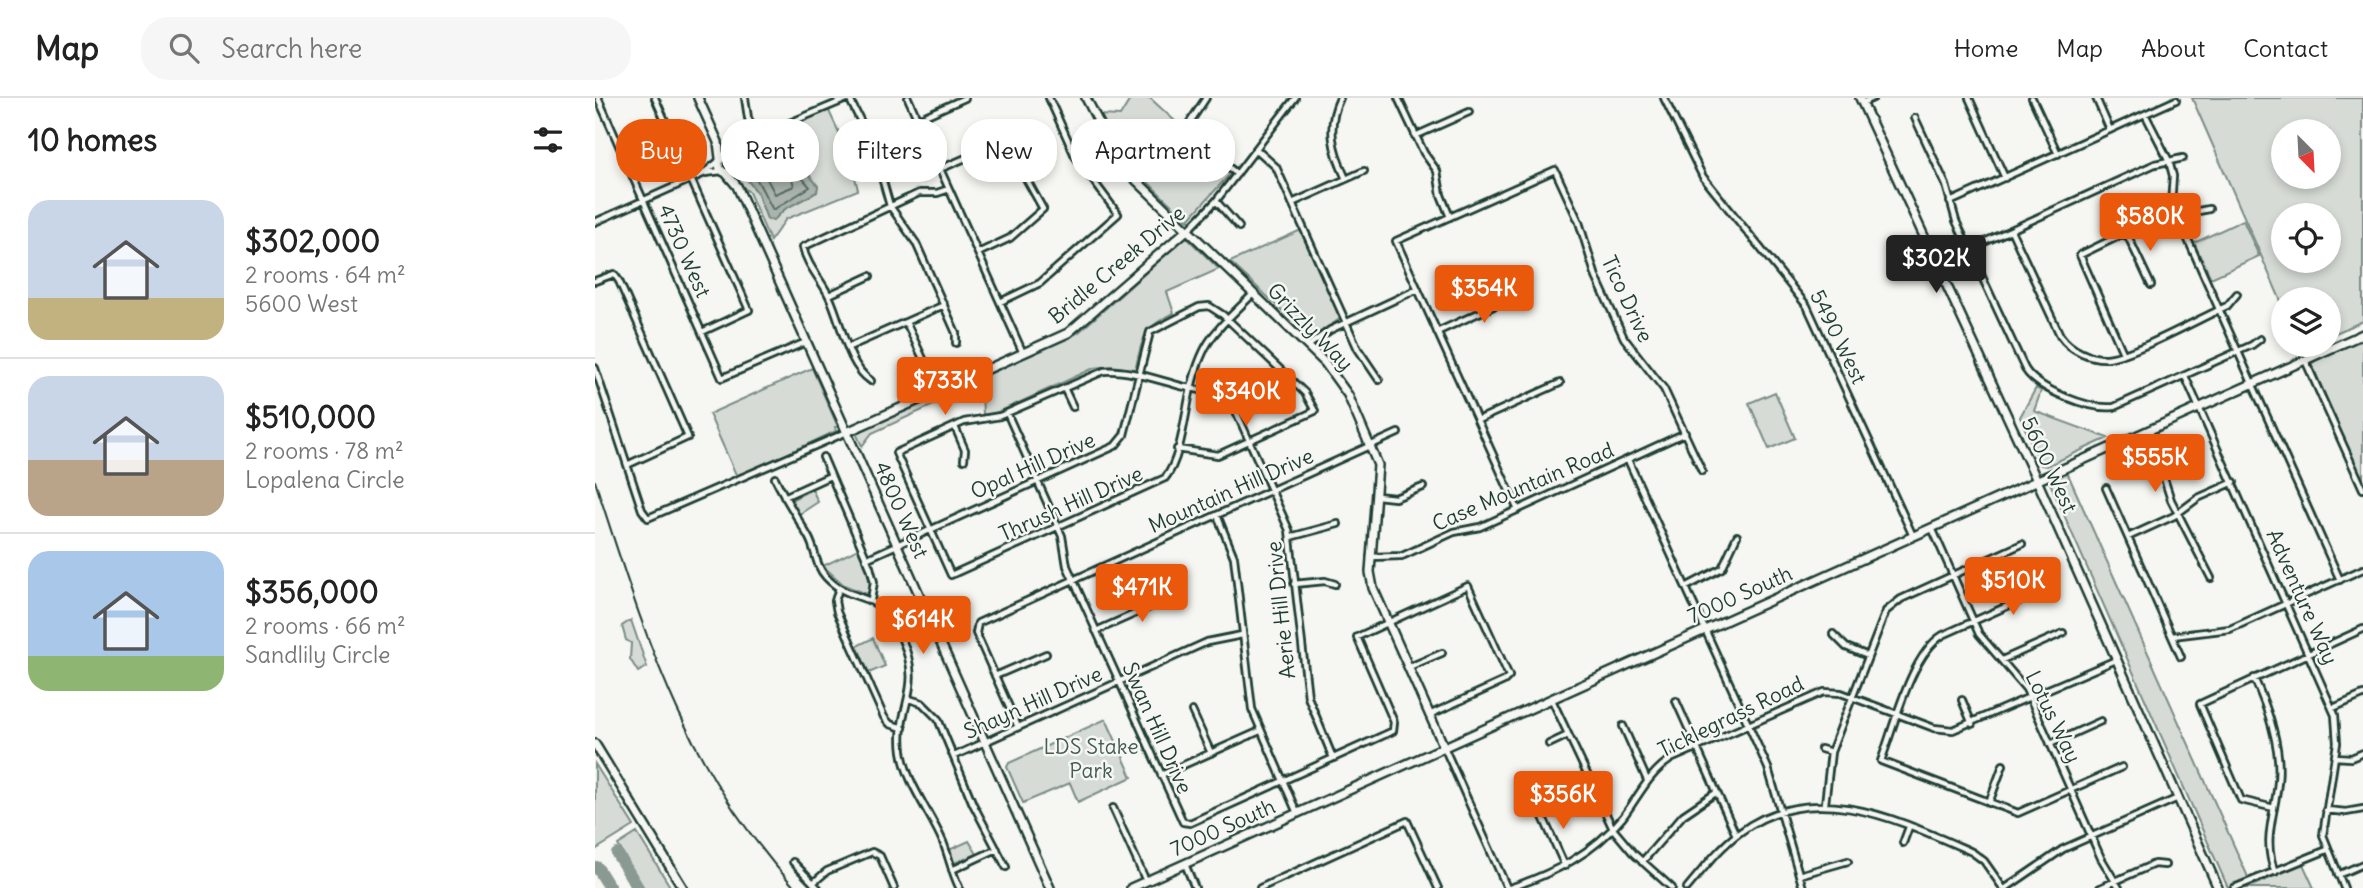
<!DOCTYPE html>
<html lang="en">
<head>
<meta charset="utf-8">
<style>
	body { margin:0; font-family:Delius,sans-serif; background:#f6f6f6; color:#222; height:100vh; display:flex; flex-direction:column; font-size:26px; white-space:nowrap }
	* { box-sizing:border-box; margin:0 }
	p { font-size:23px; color:#767676 }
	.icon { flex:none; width:38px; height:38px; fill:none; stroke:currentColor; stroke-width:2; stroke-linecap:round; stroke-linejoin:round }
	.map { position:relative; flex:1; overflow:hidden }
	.drawer { display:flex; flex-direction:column; background:#fff; width:595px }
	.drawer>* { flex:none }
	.hud { position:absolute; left:21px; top:21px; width:665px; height:63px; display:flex; gap:14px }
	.needle { width:46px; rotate:156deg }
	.buttons { position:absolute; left:1676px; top:21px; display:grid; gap:14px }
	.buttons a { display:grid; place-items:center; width:70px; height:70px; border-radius:50%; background:#fff; box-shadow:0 4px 10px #0003; font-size:35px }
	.price { position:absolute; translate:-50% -60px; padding:0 16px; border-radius:7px; background:#ea580c; color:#fff; font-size:23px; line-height:46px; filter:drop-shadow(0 2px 4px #0008) }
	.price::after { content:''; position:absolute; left:50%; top:42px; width:21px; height:16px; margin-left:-10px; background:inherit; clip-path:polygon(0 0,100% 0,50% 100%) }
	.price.selected { background:#222; color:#fff }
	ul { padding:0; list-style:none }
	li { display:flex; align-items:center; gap:21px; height:175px; padding:0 28px }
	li+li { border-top:2px solid #e0e0e0 }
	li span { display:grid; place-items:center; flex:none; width:196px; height:140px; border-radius:21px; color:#555 }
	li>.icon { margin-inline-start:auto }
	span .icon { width:84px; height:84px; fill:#fffc; stroke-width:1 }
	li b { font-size:30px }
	h2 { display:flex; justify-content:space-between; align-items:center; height:84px; padding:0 28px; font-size:30px }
	.chip { padding:0 24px; border-radius:28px; background:#fff; box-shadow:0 4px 10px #0003; font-size:24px; line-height:63px }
	.chip.selected { background:#ea580c; color:#fff }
	header { display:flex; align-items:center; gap:42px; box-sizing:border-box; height:98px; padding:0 35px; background:#fff; border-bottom:2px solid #e0e0e0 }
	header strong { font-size:33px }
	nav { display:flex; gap:38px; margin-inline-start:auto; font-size:24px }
	.search { width:490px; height:63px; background:#f6f6f6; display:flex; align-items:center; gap:18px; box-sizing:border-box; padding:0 24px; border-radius:28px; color:#767676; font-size:26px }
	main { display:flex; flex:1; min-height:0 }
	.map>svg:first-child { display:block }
	.green { fill:#d6dbd6; stroke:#7a8c85; stroke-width:2; fill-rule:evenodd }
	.water { fill:#aab3ae; stroke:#72847d; stroke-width:2 }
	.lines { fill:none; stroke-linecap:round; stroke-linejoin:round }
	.shore { stroke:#576c65; stroke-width:2 }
	.taxiway { stroke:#8a9a93; stroke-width:12 }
	.street-casing { stroke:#1f3d34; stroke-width:10 }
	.secondary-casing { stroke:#1f3d34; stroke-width:12 }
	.street { stroke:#f6f6f2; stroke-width:4.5 }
	.secondary { stroke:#f6f6f2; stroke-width:7 }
	.rail { stroke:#1f3d34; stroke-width:2 }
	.labels { text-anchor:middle; stroke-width:5; stroke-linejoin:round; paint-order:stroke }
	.street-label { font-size:21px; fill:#1f3d34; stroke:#f6f6f2 }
	.park-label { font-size:21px; fill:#445d54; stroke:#f6f6f2 }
</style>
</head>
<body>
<header>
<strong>Map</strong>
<div class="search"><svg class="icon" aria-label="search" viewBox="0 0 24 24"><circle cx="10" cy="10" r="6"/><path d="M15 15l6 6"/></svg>Search here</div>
<nav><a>Home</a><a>Map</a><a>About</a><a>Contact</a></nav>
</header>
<main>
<section class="drawer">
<h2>10 homes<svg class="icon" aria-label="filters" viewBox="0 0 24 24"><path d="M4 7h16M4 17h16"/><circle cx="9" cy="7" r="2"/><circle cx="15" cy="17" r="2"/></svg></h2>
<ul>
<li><span style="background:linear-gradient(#c9d6e8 70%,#c2b280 0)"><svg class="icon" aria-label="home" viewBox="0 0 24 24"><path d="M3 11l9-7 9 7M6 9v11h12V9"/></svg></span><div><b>$302,000</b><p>2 rooms · 64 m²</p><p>5600 West</p></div></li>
<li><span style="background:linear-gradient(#c9d6e8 60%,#b9a48a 0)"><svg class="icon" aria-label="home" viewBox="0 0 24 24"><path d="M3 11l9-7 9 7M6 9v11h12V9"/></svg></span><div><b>$510,000</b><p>2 rooms · 78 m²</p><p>Lopalena Circle</p></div></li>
<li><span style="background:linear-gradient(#a9c7e8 75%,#8fb573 0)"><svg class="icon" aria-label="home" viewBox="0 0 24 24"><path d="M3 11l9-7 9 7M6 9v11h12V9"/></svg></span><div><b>$356,000</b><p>2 rooms · 66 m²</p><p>Sandlily Circle</p></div></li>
</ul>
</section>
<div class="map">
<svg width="1768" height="790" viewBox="0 0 1768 790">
	<rect width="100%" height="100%" fill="#f6f6f2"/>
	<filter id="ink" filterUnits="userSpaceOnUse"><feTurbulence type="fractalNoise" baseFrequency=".0143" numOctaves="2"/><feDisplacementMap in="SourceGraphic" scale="14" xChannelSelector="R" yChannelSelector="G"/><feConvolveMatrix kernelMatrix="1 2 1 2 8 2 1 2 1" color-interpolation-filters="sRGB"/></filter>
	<g filter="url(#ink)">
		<path class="green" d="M 536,0 L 555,0 L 581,24 C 583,41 620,64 635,76 L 593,122 C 557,90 526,60 506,17 L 525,18 Z
			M 1597,0 L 1768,0 L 1768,223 L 1734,238 L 1734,201 L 1689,201 L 1689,210 ZM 1689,33 L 1734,33 L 1734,79 L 1689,79 ZM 1689,117 L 1734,117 L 1734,163 L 1689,163 Z
			M 233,11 L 255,58 L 263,92 L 191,121 L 175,143 L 154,94 L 145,86 L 143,75 L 148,65 L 164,53 L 173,39 Z
			M 1648,122 L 1664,158 L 1616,180 L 1599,145 Z
			M 706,132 L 746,220 L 717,240 L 635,164 Z
			M 591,139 L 624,171 L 572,194 L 579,215 C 547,230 548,240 540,272 L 517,268 L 499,270 L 399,316 L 388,317 L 387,295 L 367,294 L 277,335 L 267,348 L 261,335 L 483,235 Z
			M 1767,240 L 1768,243 L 1768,385 L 1717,267 L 1721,261 Z
			M 217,270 L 243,329 L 240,329 L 241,333 L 142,379 L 114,316 Z
			M 1441,290 L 1446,293 L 1439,313 L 1513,340 L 1452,368 L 1446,367 L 1425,319 Z
			M 1180,294 L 1200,340 L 1174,351 L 1154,305 Z
			M 1472,374 L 1657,788 L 1708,766 L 1719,790 L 1633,790 L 1455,385 Z
			M 217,391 L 223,404 L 203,417 L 196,402 Z
			M 263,451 L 273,474 L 275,492 L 272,496 L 249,487 L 228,468 Z
			M 36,522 L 52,569 L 43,574 L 35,561 L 36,545 L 31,542 L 27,528 Z
			M 278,540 L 290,568 L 274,575 L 262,548 Z
			M 511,621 L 537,679 L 483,704 L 475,685 L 428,705 L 412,669 L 414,665 Z
			M 0,666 L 39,728 L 0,752 Z
			M 42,735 L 76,790 L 49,790 L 23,747 Z
			M 374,743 L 382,756 L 359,765 L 354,752 Z"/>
		<path class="water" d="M 179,49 L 208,69 L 223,88 L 222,94 L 190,111 L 179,122 L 172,121 L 162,94 L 153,83 L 156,70 Z"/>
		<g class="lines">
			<path class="shore" d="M 182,58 L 203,75 L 215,89 L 178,112 L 160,78 Z
				M 178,71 L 197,81 L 199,88 L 180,96 L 172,81 Z"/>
			<path class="taxiway" d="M 22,756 L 43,790
				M 2,769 L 15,790"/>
			<defs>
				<path id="street" d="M 3,0 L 127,280 L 211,244
					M 60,0 L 154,212 L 107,234
					M 150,0 L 153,20 L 165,44
					M 313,0 L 428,255
					M 611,0 L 589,33 L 642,76
					M 745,0 C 731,29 738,53 751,81
					M 803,0 L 829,55 L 842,73 L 846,97 L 855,119
					M 1069,0 L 1108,79 L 1212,208 L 1318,438
					M 1374,0 L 1410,80
					M 1437,0 L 1463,56
					M 1501,0 L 1515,32
					M 1267,5 L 1278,0
					M 1550,16 L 1574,63 L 1578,78 L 1576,107
					M 1320,20 L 1351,87 L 1361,123 L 1430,271 C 1443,292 1495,312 1519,309 L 1657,247 L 1665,241
					M 323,21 L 370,0
					M 820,38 L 874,14
					M 661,51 L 681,69 L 763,251 L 784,282
					M 139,59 L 154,56
					M 142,67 L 180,31 L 254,0 L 278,48 L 295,108 L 321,145 L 361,235 L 361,245
					M 345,71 L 410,43 L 448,111 L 415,140 L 383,155
					M 110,74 L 124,63
					M 621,103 L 644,129
					M 1355,104 L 1581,2
					M 697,105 L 769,73
					M 1588,116 L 1614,111
					M 1586,118 L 1576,118 L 1576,107 L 1583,105 L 1588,110 L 1586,126
					M 1580,119 L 1586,126 L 1745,482
					M 0,124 L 110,75 L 127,73
					M 593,132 L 621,103 L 700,0
					M 1416,132 L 1465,237 C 1475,252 1495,261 1512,260 C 1537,258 1606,220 1632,208 L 1642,196
					M 1531,134 L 1556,187
					M 1374,151 L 1560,66 L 1588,60
					M 0,183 L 19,176 L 24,183 L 93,339 L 32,367
					M 658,196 C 620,234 607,241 595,295 C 590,317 585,364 570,380 L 356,477 L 301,355 L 369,324 L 405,318 L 509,273 C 535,271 565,283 590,289 C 608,293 630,294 640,311 L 694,432 L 713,599 L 738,660
					M 234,197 L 275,178
					M 405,204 L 445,185 L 523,116 L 480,58 L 454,0
					M 311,224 L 343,293
					M 842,234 L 925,196
					M 713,248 L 735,232 L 823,191
					M 254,249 L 349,207
					M 1528,255 L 1485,157 L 1567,117 L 1574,110
					M 1710,262 L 1768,391
					M 0,270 L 47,412 L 53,420 L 252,334
					M 1590,278 L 1740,617 L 1742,645 L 1728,737 L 1749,790
					M 276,283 C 251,266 247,224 234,198 C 226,181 212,168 208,149 L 324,95 L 342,95 L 354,91
					M 469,290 L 478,309
					M 412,315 L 467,438 L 472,468 L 588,724 L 595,725 L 798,633 L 799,624 L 762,539 L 873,488 L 914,578 L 909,583 L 834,617
					M 883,322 L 965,285
					M 360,329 L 370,352 L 369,362
					M 228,359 L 275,469 L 279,484 L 276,502
					M 1033,362 L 1173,670 L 1208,790
					M 1564,365 L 1576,402 L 1616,480
					M 180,380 C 190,401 203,420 214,440 C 221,453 220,467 231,479 C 260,510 284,487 306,539 C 330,593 301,606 307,653 C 311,685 336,715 348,744 C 354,759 357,775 364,789
					M 1511,390 L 1586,559
					M 782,398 L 800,400 L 828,389
					M 189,399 L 235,378
					M 923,412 L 801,143 L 960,72 L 984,124 L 1001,179 L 1029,240 L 1069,291 L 1107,373
					M 622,417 L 639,459 L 657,611 L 702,715
					M 1337,430 L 1384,536 L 1431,591 L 1506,760 L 1524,790
					M 695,439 L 743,426
					M 1533,439 L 1579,418 L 1603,400 L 1639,384
					M 775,459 L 807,458 L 859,434 L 885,429 L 1090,335
					M 271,461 L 520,348 L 529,337 L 555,234 L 604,209 L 614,208 L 628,217 L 710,295 L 720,313 L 623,357 L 582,351
					M 699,486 L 730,483 L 740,486
					M 1091,489 L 1127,470 L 1142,438
					M 244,490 L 240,503 L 242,514 L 289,619 L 295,626 L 308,630
					M 1448,492 L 1348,537 C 1316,556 1299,629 1286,663 L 1423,715 L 1527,669
					M 501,533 L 584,496
					M 1238,536 L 1251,549 L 1273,558
					M 1577,538 L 1635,531 L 1768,471
					M 1407,562 L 1468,535
					M 814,569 L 847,555
					M 400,578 L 451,556
					M 1659,580 C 1673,611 1687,649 1683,684 C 1680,716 1667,742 1680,774
					M 314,601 L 327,605 L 343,621 L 378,706 L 411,769
					M 957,602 L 1018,731 L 1039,756 L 1077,790
					M 1367,602 L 1377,626
					M 1081,603 L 1141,737
					M 1738,610 L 1768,597
					M 597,613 L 616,655
					M 1028,628 L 1052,682
					M 423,629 L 381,535 L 383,525 L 803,335
					M 954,646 L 973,637
					M 1455,646 L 1506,623
					M 849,649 L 912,790
					M 1226,651 L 1236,654
					M 359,658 L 612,544 L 647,537
					M 1740,659 L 1756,660 L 1768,655
					M 566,677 L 665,633
					M 1394,705 L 1408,667
					M 1230,706 L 1236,654 L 1291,513 L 1306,501 L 1427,446
					M 943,708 L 970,768
					M 518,710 L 551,783
					M 1679,710 L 1646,702 L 1605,606 L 1768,531
					M 1731,712 L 1751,714 L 1768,711
					M 1308,745 L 1314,729
					M 198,764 L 223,790
					M 1047,764 L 1088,717 L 1122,694
					M 590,766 L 600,790
					M 357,772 L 402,751
					M 1204,777 L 1253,763
					M 1743,777 L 1768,766
					M 218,785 L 232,773 L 277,754 L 285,758 L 299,790
					M 665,790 L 812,723 L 843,790
					M 915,790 C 959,775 998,756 1028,719 C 1044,698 1053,676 1076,661 L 1229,594 L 1246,595 L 1339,630 L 1358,632 L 1521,562
					M 1092,790 C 1108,771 1124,750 1144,735 C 1217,679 1304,722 1377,754 L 1389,763 L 1408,790
					M 1411,790 L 1468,751 L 1583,700
					M 1505,790 L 1559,766 L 1570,767
					M 1639,790 L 1732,752"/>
				<path id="secondary" d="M 103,0 L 123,44 L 125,60
					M 491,0 L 517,50 L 541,82 L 730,265 L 753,297 L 783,367 L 775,474 L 778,490 L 849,649
					M 1265,0 L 1445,389 L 1623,790
					M124 66a9 9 0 1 1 18 0a9 9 0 1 1-18 0Z
					M 131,75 L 142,88 L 455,790
					M 252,334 L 473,235 L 592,132
					M 0,646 L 88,790
					M 536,790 L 1768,236"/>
			</defs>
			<use href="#street" class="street-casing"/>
			<use href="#secondary" class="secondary-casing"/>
			<use href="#street" class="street"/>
			<use href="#secondary" class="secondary"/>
			<path class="rail" d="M 0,383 C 51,539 86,665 200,790"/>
		</g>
	</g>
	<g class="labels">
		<g class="street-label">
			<text transform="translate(89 153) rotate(66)" y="7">4730 West</text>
			<text transform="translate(522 167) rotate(-40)" y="7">Bridle Creek Drive</text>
			<text transform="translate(1032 201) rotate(65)" y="7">Tico Drive</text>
			<text transform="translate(715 229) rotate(46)" y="7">Grizzly Way</text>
			<text transform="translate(1243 239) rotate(64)" y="7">5490 West</text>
			<text transform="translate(1454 367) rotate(65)" y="7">5600 West</text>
			<text transform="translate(438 368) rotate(-24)" y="7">Opal Hill Drive</text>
			<text transform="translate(928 389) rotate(-23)" y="7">Case Mountain Road</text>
			<text transform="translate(636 393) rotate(-24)" y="7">Mountain Hill Drive</text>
			<text transform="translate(476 406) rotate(-24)" y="7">Thrush Hill Drive</text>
			<text transform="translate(306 412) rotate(66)" y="7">4800 West</text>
			<text transform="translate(1145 497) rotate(-24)" y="7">7000 South</text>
			<text transform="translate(1707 499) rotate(66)" y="7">Adventure Way</text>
			<text transform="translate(686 512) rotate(-96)" y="7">Aerie Hill Drive</text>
			<text transform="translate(438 605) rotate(-24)" y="7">Shayn Hill Drive</text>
			<text transform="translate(1136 619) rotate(-26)" y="7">Ticklegrass Road</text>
			<text transform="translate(1458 619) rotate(64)" y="7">Lotus Way</text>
			<text transform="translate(562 630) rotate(66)" y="7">Swan Hill Drive</text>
			<text transform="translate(628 730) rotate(-24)" y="7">7000 South</text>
		</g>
		<g class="park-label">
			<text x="496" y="656">LDS Stake<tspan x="496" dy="24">Park</tspan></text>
		</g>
	</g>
</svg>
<div class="buttons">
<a><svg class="needle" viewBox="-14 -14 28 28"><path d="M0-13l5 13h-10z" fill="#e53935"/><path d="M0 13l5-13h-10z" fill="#767676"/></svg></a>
<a><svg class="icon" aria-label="locate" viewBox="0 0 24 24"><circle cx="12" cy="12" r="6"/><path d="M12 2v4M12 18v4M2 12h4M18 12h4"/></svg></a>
<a><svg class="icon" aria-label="layers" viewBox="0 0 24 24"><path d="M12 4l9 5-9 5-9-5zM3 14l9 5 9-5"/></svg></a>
</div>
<b class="price" style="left:1555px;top:155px">$580K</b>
<b class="price selected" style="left:1341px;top:197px">$302K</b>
<b class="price" style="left:889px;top:227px">$354K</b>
<b class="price" style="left:350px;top:319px">$733K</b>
<b class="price" style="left:651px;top:330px">$340K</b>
<b class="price" style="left:1560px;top:396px">$555K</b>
<b class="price" style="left:1418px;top:519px">$510K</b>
<b class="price" style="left:547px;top:526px">$471K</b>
<b class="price" style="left:328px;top:558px">$614K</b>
<b class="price" style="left:968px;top:733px">$356K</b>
<div class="hud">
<a class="chip selected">Buy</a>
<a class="chip">Rent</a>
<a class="chip">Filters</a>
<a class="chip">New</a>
<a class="chip">Apartment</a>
</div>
</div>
</main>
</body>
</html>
